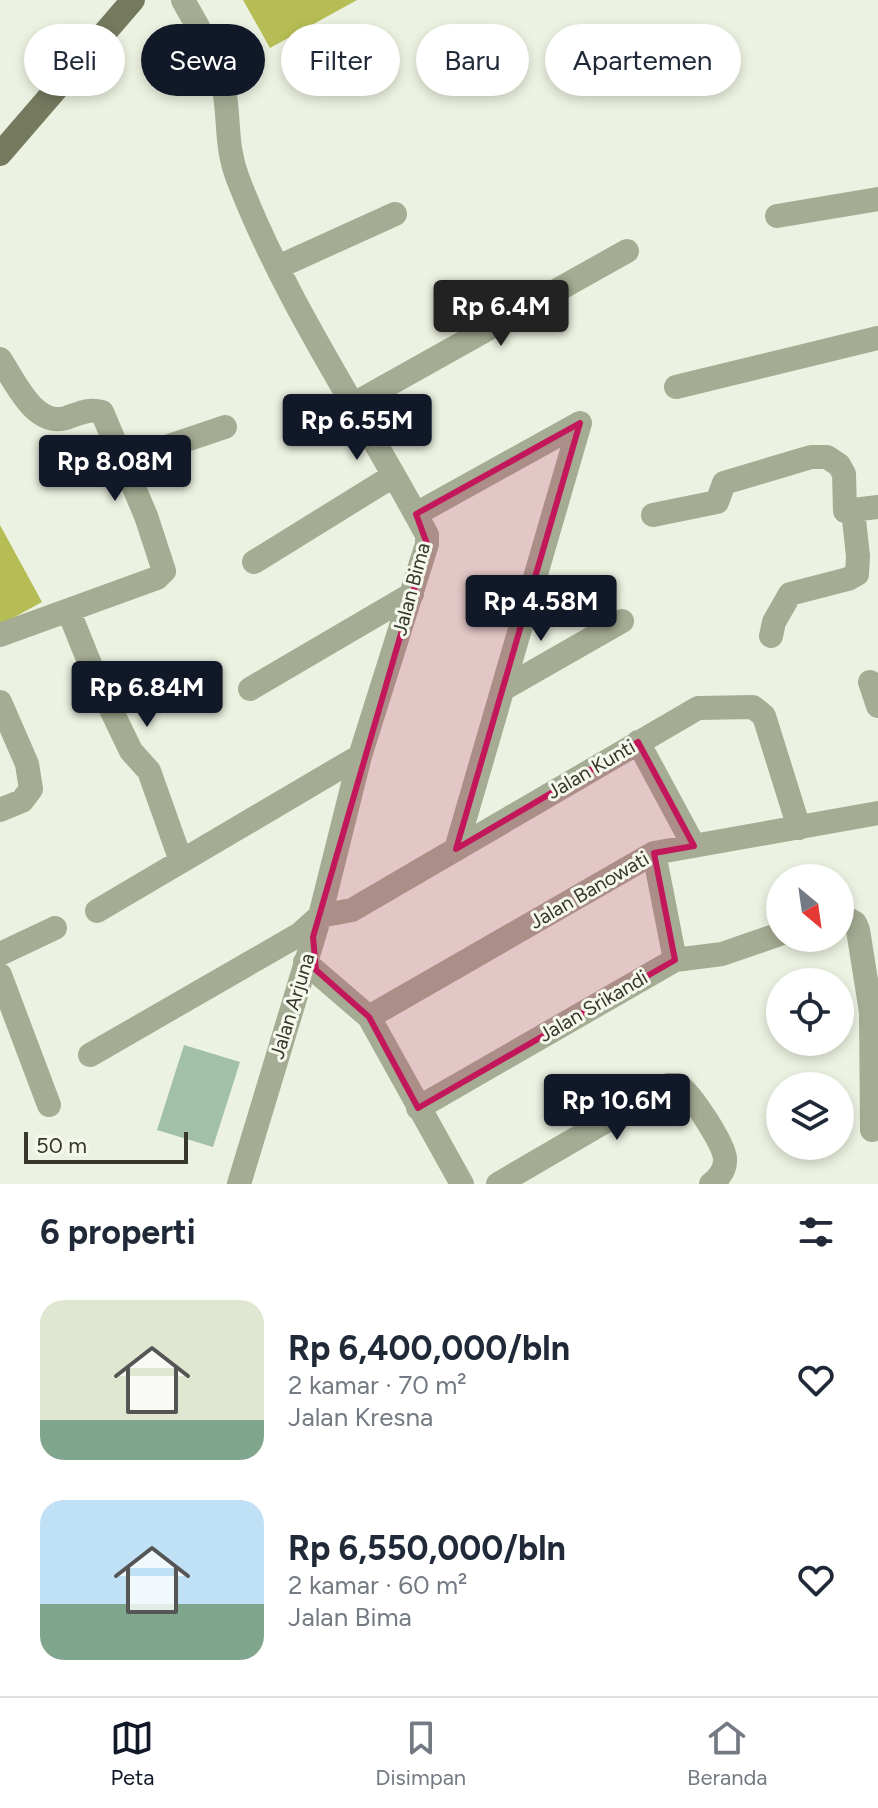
<!DOCTYPE html>
<html lang="id">
<head>
<meta charset="utf-8">
<style>
	body { margin:0; font-family:Figtree,sans-serif; background:#f2f2f3; color:#1f2937; height:100vh; display:flex; flex-direction:column; font-size:30px; white-space:nowrap }
	* { box-sizing:border-box; margin:0 }
	p { font-size:26px; color:#747a83 }
	.icon { flex:none; width:44px; height:44px; fill:none; stroke:currentColor; stroke-width:2; stroke-linecap:round; stroke-linejoin:round }
	.map { position:relative; height:1184px; overflow:hidden }
	.sheet { display:flex; flex-direction:column; background:#fff; flex:1 }
	.sheet>* { flex:none }
	.banner { position:absolute; left:24px; top:24px; width:830px; height:72px; display:flex; gap:16px }
	.needle { width:52px; rotate:151deg }
	.fabs { position:absolute; left:766px; top:864px; display:grid; gap:16px }
	.fabs a { display:grid; place-items:center; width:88px; height:88px; border-radius:50%; background:#fff; box-shadow:0 4px 12px #0003; font-size:40px }
	.scale { position:absolute; left:24px; bottom:20px; width:164px; box-sizing:border-box; padding-left:8px; border:4px solid #37382b; border-top:0; font-size:22px; line-height:28px; white-space:nowrap; color:#37382b; -webkit-text-stroke:6px #f5f9ed; paint-order:stroke }
	.price { position:absolute; translate:-50% -68px; padding:0 18px; border-radius:8px; background:#111827; color:#fff; font-size:26px; line-height:52px; filter:drop-shadow(0 2px 4px #0008) }
	.price::after { content:''; position:absolute; left:50%; top:48px; width:24px; height:18px; margin-left:-12px; background:inherit; clip-path:polygon(0 0,100% 0,50% 100%) }
	.price.active { background:#222; color:#fff }
	ul { padding:0; list-style:none }
	li { display:flex; align-items:center; gap:24px; height:200px; padding:0 40px }
	li span { display:grid; place-items:center; flex:none; width:224px; height:160px; border-radius:24px; color:#555 }
	li>.icon { margin-inline-start:auto }
	span .icon { width:96px; height:96px; fill:#fffc; stroke-width:1 }
	li b { font-size:34px }
	h2 { display:flex; justify-content:space-between; align-items:center; height:96px; padding:0 40px; font-size:34px }
	.tag { padding:0 28px; border-radius:36px; background:#fff; box-shadow:0 4px 12px #0003; font-size:28px; line-height:72px }
	.tag.active { background:#111827; color:#fff }
	.tabs { display:flex; justify-content:space-around; align-items:center; height:112px; border-top:2px solid #e0e1e3; background:#fff; font-size:22px; color:#747a83 }
	.tabs a { display:grid; justify-items:center; gap:4px }
	.tabs .active { color:#111827 }
	.map>svg:first-child { display:block }
	.green { fill:#a2c0a7 }
	.building { fill:#b6bd54 }
	.lines { fill:none; stroke-linecap:round; stroke-linejoin:round }
	.street { stroke:#a5ac93; stroke-width:24 }
	.primary { stroke:#75795e; stroke-width:24 }
	.marked { fill:#c2185b; fill-opacity:0.2; stroke:#c2185b; stroke-width:6; stroke-linejoin:round }
	.labels { text-anchor:middle; stroke-width:6; stroke-linejoin:round; paint-order:stroke }
	.street-label { font-size:20px; fill:#37382b; stroke:#f5f9ed }
</style>
</head>
<body>
<div class="map">
<svg width="878" height="1184" viewBox="0 0 878 1184">
	<rect width="100%" height="100%" fill="#ecf2e1"/>
	<path class="green" d="M 184,1045 L 240,1062 L 213,1147 L 157,1130 Z"/>
	<path class="building" d="M 243,0 L 357,0 L 270,48 Z
		M 180,25 L 209,80 L 181,95 L 152,39 Z
		M 0,525 L 42,602 L 0,625 Z"/>
	<g class="lines">
		<path class="street" d="M 183,0 C 198,28 218,57 224,89 C 230,121 225,145 238,179 C 286,304 364,417 427,535 L 427,544 L 360,756 L 320,916 L 239,1184
			M 777,216 L 878,199
			M 278,267 L 395,214
			M 0,359 C 15,381 34,427 66,418 C 79,414 88,408 102,412 L 146,516 L 164,571 L 157,578 L 0,635
			M 676,387 L 878,338
			M 352,405 L 627,251
			M 124,461 L 225,427
			M 416,514 L 580,423
			M 653,515 L 717,502 L 724,483 L 811,457 L 827,457 L 839,465 L 844,474 L 845,511 L 878,507
			M 254,562 L 393,476
			M 69,612 L 94,674 L 131,751 L 149,771 L 181,861
			M 771,636 L 774,622 L 790,594 L 848,579 L 857,574 L 858,556 L 853,510
			M 870,682 L 878,706
			M 250,689 L 412,594
			M 503,689 L 622,621
			M 0,702 L 27,764 L 31,789 L 22,801 L 0,810
			M 638,742 L 694,846
			M 456,849 L 580,423
			M 97,911 L 360,756
			M 840,919 L 846,918 L 855,923 L 858,930 L 871,1012 L 872,1130
			M 0,954 L 55,928
			M 675,960 L 722,954 L 780,934
			M 305,962 L 369,1017 L 462,1184
			M 0,975 L 49,1105
			M 369,1017 L 654,853 L 878,813
			M 90,1055 L 300,934 L 320,916 L 352,910 L 698,708 L 753,707 L 764,716 L 799,828
			M 418,1108 L 675,960 L 654,853
			M 498,1184 L 668,1085 L 678,1085 C 692,1094 723,1143 725,1158 C 726,1170 719,1178 711,1184"/>
		<path class="primary" d="M 0,154 L 133,0"/>
	</g>
	<path class="marked" d="M 580,423 L 456,849 L 638,742 L 694,846 L 654,853 L 675,960 L 418,1108 L 369,1017 L 316,970 L 313,937 L 427,544 L 416,514 Z"/>
	<g class="labels">
		<g class="street-label">
			<text transform="translate(411 589) rotate(-75)" y="7">Jalan Bima</text>
			<text transform="translate(591 769) rotate(-30)" y="7">Jalan Kunti</text>
			<text transform="translate(589 890) rotate(-30)" y="7">Jalan Banowati</text>
			<text transform="translate(292 1006) rotate(-73)" y="7">Jalan Arjuna</text>
			<text transform="translate(593 1006) rotate(-30)" y="7">Jalan Srikandi</text>
		</g>
	</g>
</svg>
<div class="fabs">
<a><svg class="needle" viewBox="-14 -14 28 28"><path d="M0-13l5 13h-10z" fill="#e53935"/><path d="M0 13l5-13h-10z" fill="#747a83"/></svg></a>
<a><svg class="icon" aria-label="locate" viewBox="0 0 24 24"><circle cx="12" cy="12" r="6"/><path d="M12 2v4M12 18v4M2 12h4M18 12h4"/></svg></a>
<a><svg class="icon" aria-label="layers" viewBox="0 0 24 24"><path d="M12 4l9 5-9 5-9-5zM3 14l9 5 9-5"/></svg></a>
</div>
<div class="scale">50 m</div>
<b class="price active" style="left:501px;top:348px">Rp 6.4M</b>
<b class="price" style="left:357px;top:462px">Rp 6.55M</b>
<b class="price" style="left:115px;top:503px">Rp 8.08M</b>
<b class="price" style="left:541px;top:643px">Rp 4.58M</b>
<b class="price" style="left:147px;top:729px">Rp 6.84M</b>
<b class="price" style="left:617px;top:1142px">Rp 10.6M</b>
<div class="banner">
<a class="tag">Beli</a>
<a class="tag active">Sewa</a>
<a class="tag">Filter</a>
<a class="tag">Baru</a>
<a class="tag">Apartemen</a>
</div>
</div>
<section class="sheet">
<h2>6 properti<svg class="icon" aria-label="filters" viewBox="0 0 24 24"><path d="M4 7h16M4 17h16"/><circle cx="9" cy="7" r="2"/><circle cx="15" cy="17" r="2"/></svg></h2>
<ul>
<li><span style="background:linear-gradient(#dfe7d0 75%,#7fa58c 0)"><svg class="icon" aria-label="home" viewBox="0 0 24 24"><path d="M3 11l9-7 9 7M6 9v11h12V9"/></svg></span><div><b>Rp 6,400,000/bln</b><p>2 kamar · 70 m²</p><p>Jalan Kresna</p></div><svg class="icon" aria-label="heart" viewBox="0 0 24 24"><path d="M12 20l-8-8c-3-5 5-10 8-4 3-6 11-1 8 4z"/></svg></li>
<li><span style="background:linear-gradient(#bfe0f5 65%,#7fa58c 0)"><svg class="icon" aria-label="home" viewBox="0 0 24 24"><path d="M3 11l9-7 9 7M6 9v11h12V9"/></svg></span><div><b>Rp 6,550,000/bln</b><p>2 kamar · 60 m²</p><p>Jalan Bima</p></div><svg class="icon" aria-label="heart" viewBox="0 0 24 24"><path d="M12 20l-8-8c-3-5 5-10 8-4 3-6 11-1 8 4z"/></svg></li>
</ul>
</section>
<nav class="tabs">
<a class="active"><svg class="icon" aria-label="map" viewBox="0 0 24 24"><path d="M3 6l6-2 6 2 6-2v14l-6 2-6-2-6 2zM9 4v14M15 6v14"/></svg>Peta</a>
<a><svg class="icon" aria-label="saved" viewBox="0 0 24 24"><path d="M7 4h10v16l-5-4-5 4z"/></svg>Disimpan</a>
<a><svg class="icon" aria-label="home" viewBox="0 0 24 24"><path d="M3 11l9-7 9 7M6 9v11h12V9"/></svg>Beranda</a>
</nav>
</body>
</html>
